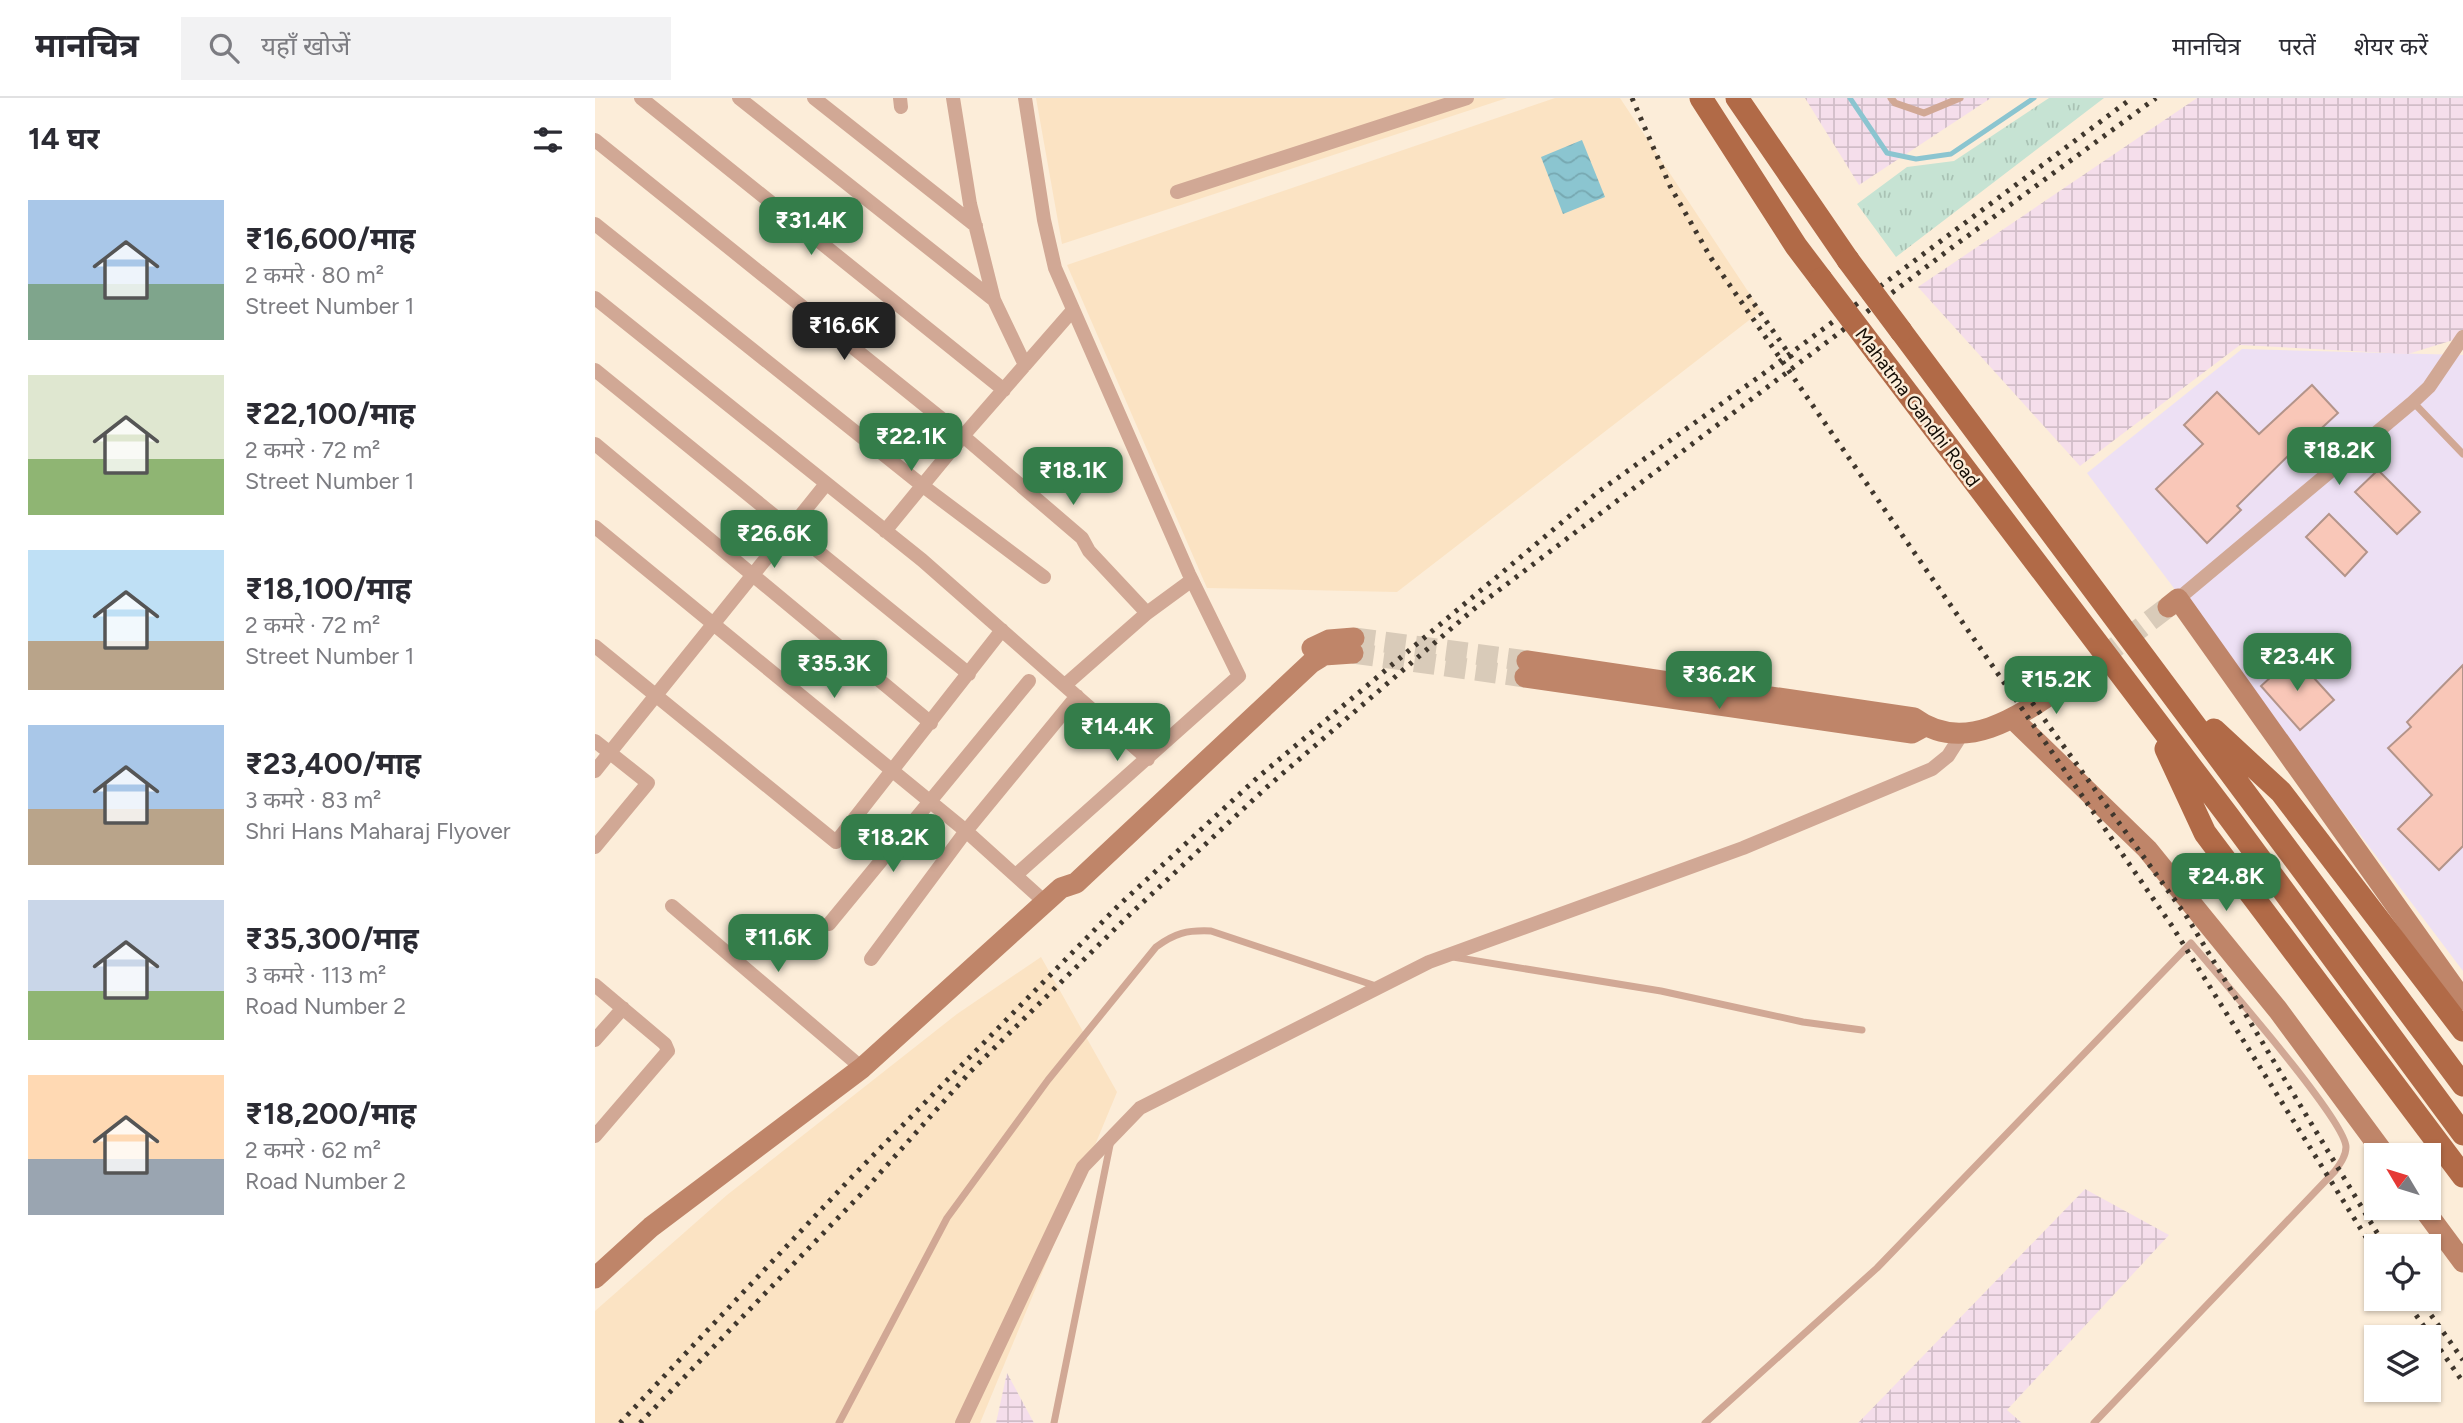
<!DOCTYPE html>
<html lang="hi">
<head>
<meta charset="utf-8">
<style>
	body { margin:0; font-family:Figtree,"Noto Sans Devanagari",sans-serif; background:#f2f2f3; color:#2b2b33; height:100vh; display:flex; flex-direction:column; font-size:26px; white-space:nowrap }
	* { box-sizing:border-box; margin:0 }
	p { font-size:23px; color:#7c7c81 }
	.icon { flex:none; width:38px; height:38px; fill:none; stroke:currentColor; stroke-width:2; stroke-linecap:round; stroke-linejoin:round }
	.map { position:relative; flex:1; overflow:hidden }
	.drawer { display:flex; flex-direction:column; background:#fff; width:595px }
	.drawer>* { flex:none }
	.needle { width:46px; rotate:308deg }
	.fabs { position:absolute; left:1769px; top:1045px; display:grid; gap:14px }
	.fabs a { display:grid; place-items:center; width:77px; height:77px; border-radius:0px; background:#fff; box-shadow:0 2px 5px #0004; font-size:35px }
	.price { position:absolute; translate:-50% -60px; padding:0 16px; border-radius:14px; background:#347d4a; color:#fff; font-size:23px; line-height:46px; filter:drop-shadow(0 2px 4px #0008) }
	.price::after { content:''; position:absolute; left:50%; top:42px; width:21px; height:16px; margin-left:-10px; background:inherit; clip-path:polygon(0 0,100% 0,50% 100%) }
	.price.selected { background:#222; color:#fff }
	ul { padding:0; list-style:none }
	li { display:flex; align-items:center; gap:21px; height:175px; padding:0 28px }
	li span { display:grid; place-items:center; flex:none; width:196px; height:140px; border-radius:0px; color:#555 }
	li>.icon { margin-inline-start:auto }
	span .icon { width:84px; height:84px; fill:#fffc; stroke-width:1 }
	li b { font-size:30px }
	h2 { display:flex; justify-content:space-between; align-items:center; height:84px; padding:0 28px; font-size:30px }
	header { display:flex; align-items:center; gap:42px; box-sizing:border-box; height:98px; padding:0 35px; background:#fff; border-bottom:2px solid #e1e1e2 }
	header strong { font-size:33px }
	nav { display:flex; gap:38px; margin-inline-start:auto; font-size:24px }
	.search { width:490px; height:63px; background:#f2f2f3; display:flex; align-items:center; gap:18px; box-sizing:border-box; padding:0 24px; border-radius:0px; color:#7c7c81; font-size:26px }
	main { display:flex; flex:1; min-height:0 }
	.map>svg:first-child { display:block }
	.commercial { fill:#ede0f4 }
	.industrial { fill:url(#industrial-grid) }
	.built { fill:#fbe3c3 }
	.grass { fill:url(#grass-tufts) }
	.water { fill:url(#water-waves) }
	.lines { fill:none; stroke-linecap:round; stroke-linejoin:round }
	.stream { stroke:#8bc5d0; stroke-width:5 }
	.building { fill:#f9c7b8; stroke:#b3948a; stroke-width:2 }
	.secondary-tunnel { stroke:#d9cbb9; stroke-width:21; stroke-dasharray:21 10; stroke-linecap:butt }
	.lane { stroke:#d1a895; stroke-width:7 }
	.street { stroke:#d1a895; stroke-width:14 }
	.secondary { stroke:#bf8569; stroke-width:21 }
	.primary { stroke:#b16a47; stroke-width:23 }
	.rail { stroke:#40372d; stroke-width:5; stroke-dasharray:3.5 7; stroke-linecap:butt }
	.primary-bridge { stroke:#b16a47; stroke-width:23 }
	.labels { text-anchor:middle; stroke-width:5; stroke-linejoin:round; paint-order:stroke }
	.street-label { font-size:19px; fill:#140d05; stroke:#fcedd9 }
</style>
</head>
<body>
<header>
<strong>मानचित्र</strong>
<div class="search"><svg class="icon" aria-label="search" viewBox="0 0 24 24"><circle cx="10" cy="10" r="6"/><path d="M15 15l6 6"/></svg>यहाँ खोजें</div>
<nav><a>मानचित्र</a><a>परतें</a><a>शेयर करें</a></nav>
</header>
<main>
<section class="drawer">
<h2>14 घर<svg class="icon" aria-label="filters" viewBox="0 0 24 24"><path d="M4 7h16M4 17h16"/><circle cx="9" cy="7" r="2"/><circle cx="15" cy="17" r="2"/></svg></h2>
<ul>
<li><span style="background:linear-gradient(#a9c7e8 60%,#7fa58c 0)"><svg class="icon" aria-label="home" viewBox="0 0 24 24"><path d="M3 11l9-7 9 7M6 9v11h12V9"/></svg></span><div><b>₹16,600/माह</b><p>2 कमरे · 80 m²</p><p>Street Number 1</p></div></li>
<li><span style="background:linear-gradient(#dfe7d0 60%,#8fb573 0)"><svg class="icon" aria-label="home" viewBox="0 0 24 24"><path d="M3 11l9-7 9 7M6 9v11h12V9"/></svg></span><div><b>₹22,100/माह</b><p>2 कमरे · 72 m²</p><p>Street Number 1</p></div></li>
<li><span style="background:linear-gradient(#bfe0f5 65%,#b9a48a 0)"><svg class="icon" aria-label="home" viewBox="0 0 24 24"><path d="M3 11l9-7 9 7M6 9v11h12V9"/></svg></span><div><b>₹18,100/माह</b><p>2 कमरे · 72 m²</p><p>Street Number 1</p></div></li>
<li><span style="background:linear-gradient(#a9c7e8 60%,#b9a48a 0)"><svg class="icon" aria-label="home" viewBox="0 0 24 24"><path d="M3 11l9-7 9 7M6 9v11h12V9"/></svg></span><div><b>₹23,400/माह</b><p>3 कमरे · 83 m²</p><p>Shri Hans Maharaj Flyover</p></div></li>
<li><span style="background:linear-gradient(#c9d6e8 65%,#8fb573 0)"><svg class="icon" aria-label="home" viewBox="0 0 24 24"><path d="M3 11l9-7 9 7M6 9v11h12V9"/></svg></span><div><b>₹35,300/माह</b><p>3 कमरे · 113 m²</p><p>Road Number 2</p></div></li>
<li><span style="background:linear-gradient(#ffd9b3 60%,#9aa5b1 0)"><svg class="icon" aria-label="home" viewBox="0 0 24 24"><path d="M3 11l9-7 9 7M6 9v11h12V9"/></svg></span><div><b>₹18,200/माह</b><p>2 कमरे · 62 m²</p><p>Road Number 2</p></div></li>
</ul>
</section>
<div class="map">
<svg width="1868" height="1325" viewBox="0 0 1868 1325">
	<defs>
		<pattern id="industrial-grid" width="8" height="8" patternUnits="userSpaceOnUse" patternTransform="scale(1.75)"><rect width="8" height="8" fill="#f5deeb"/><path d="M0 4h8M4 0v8" fill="none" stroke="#d1bdc8"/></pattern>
		<pattern id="grass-tufts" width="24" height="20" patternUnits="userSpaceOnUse" patternTransform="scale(1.75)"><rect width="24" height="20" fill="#c6e3d3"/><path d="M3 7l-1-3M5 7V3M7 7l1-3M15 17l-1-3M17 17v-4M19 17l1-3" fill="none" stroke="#a9c2b4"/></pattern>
		<pattern id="water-waves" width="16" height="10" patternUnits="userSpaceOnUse" patternTransform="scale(1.75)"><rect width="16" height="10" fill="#8bc5d0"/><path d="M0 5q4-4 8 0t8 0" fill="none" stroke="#77a8b1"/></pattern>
	</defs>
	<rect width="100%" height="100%" fill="#fcedd9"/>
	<path class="commercial" d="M 1647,251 L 1868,257 L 1868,873 L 1492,375 Z"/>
	<path class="industrial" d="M 1210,0 L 1396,0 L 1264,87 Z
		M 1602,0 L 1868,0 L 1868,239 L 1813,256 L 1645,247 L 1485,368 L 1323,189 Z
		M 1490,1091 L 1574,1137 L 1412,1312 L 1427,1325 L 1263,1325 Z
		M 412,1275 L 439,1325 L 401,1325 Z"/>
	<path class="built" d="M 441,0 L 912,0 L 467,146 Z
		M 960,0 L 1025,0 L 1166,213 L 802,494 L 612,490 L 472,167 Z
		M 446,859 L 522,994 L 385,1325 L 0,1325 L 0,1213 L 132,1097 L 362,916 Z"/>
	<path class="grass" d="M 1454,0 L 1509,0 L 1301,159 L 1262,106 L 1312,69 L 1359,63 Z"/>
	<path class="water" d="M 987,42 L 1010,99 L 968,116 L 946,59 Z"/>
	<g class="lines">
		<path class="stream" d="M 1255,0 L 1292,55 L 1321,61 L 1356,56 L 1439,0"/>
	</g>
	<path class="building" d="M 1717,287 L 1743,315 L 1704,351 L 1702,349 L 1642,408 L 1646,412 L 1612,445 L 1561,391 L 1608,346 L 1589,327 L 1622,294 L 1664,336 Z
		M 1783,372 L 1825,414 L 1802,436 L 1760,394 Z
		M 1734,416 L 1772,454 L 1750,478 L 1711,439 Z
		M 1699,558 L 1739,602 L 1705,632 L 1666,588 Z
		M 1868,567 L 1868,748 L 1844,772 L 1803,731 L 1837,697 L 1793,650 L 1816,629 L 1812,624 Z"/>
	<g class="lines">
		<path class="secondary-tunnel" d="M 759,540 L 932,563
			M 758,555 L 930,579
			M 1481,579 L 1573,509"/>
		<path class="lane" d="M 1296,0 L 1300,5 L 1329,15 L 1365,0
			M 1818,304 L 1868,356
			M 858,859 L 1066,893 L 1208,924 L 1267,932
			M 244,1325 L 352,1120 L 453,982 L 561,849 C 580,835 592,832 616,833 L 784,889
			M 459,1325 L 516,1042
			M 1110,1325 L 1282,1170 L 1596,845 C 1621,875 1750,1021 1751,1049 C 1751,1058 1745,1066 1740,1073 L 1499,1325"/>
		<path class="street" d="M 46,0 L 409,292
			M 144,0 L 399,202
			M 219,0 L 381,128
			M 305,0 L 306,9
			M 358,0 L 375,106 L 399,202 L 430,267
			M 0,42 L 368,338 L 478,212
			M 582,94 L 872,0
			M 0,126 L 328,388 L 449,479
			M 0,200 L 327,462 L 553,661
			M 0,272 L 374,576
			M 0,346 L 336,625
			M 0,429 L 371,733 L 451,805
			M 290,433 L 368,338 L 487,440 L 494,453 L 552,515
			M 1583,501 L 1818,304 L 1834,289 L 1868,239
			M 0,548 L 241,744 L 407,532
			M 470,587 L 552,515 L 597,482
			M 0,643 L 53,685 L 0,749
			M 0,673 L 231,386
			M 422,776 L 644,578 L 594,476 L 460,170 L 449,122 L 430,0
			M 77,808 L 267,970
			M 234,826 L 434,583
			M 276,861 L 371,733 L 482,598
			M 0,887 L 70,946 L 73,953 L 0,1038
			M 0,942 L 28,910
			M 367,1325 L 488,1069 L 545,1010 L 834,864 L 1148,750 L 1337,671 L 1353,658 L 1367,636"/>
		<path class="secondary" d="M 1573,509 L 1583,501 L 1868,902
			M 717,550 L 734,542 L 759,540
			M 932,563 L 1319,620 C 1374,661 1435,610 1481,579
			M 930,579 L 1317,635 L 1330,628
			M 1418,621 L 1552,751 L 1683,912 L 1790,1057
			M 1828,1110 L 1868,1164
			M 0,1180 L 56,1129 L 267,970 L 466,790 L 481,785 L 716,565 L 729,557 L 758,555"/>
		<path class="primary" d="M 1106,0 L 1201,148 L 1226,181
			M 1142,0 L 1253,162
			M 1306,233 L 1868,987
			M 1282,255 L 1634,719 L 1868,1036
			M 1619,632 L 1686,694 L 1868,932
			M 1571,651 L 1610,735 L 1868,1078"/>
		<path class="rail" d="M 1037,0 L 1075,88 L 1116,160 L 1577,828 L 1782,1157
			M 1153,197 L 1199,263
			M 1431,596 L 1592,819 L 1790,1148
			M 1809,1200 L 1868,1284
			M 1824,1200 L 1868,1262
			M 25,1325 L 255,1081 L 523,808 L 662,680 L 1003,394 L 1168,276 L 1537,0
			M 45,1325 L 269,1093 L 375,974 L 531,820 L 672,689 L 879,511 L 1359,148 L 1561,0"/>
		<path class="primary-bridge" d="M 1253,162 L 1306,233
			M 1226,181 L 1282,255"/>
	</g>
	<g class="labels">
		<g class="street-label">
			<text transform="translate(1323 309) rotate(53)" y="7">Mahatma Gandhi Road</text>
		</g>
	</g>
</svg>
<div class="fabs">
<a><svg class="needle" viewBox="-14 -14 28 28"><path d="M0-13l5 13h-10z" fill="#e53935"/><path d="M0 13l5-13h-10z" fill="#7c7c81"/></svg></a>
<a><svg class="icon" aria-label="locate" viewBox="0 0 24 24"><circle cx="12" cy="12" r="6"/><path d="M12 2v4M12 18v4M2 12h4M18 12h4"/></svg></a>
<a><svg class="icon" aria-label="layers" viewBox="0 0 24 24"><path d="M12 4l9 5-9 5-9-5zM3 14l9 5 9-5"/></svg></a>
</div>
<b class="price" style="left:216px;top:159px">₹31.4K</b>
<b class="price selected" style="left:249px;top:264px">₹16.6K</b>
<b class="price" style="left:316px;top:375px">₹22.1K</b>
<b class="price" style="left:1744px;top:389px">₹18.2K</b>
<b class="price" style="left:478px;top:409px">₹18.1K</b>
<b class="price" style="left:179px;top:472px">₹26.6K</b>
<b class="price" style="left:1702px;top:595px">₹23.4K</b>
<b class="price" style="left:239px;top:602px">₹35.3K</b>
<b class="price" style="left:1124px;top:613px">₹36.2K</b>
<b class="price" style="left:1461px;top:618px">₹15.2K</b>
<b class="price" style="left:522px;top:665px">₹14.4K</b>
<b class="price" style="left:298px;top:776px">₹18.2K</b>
<b class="price" style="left:1631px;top:815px">₹24.8K</b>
<b class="price" style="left:183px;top:876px">₹11.6K</b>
</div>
</main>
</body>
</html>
